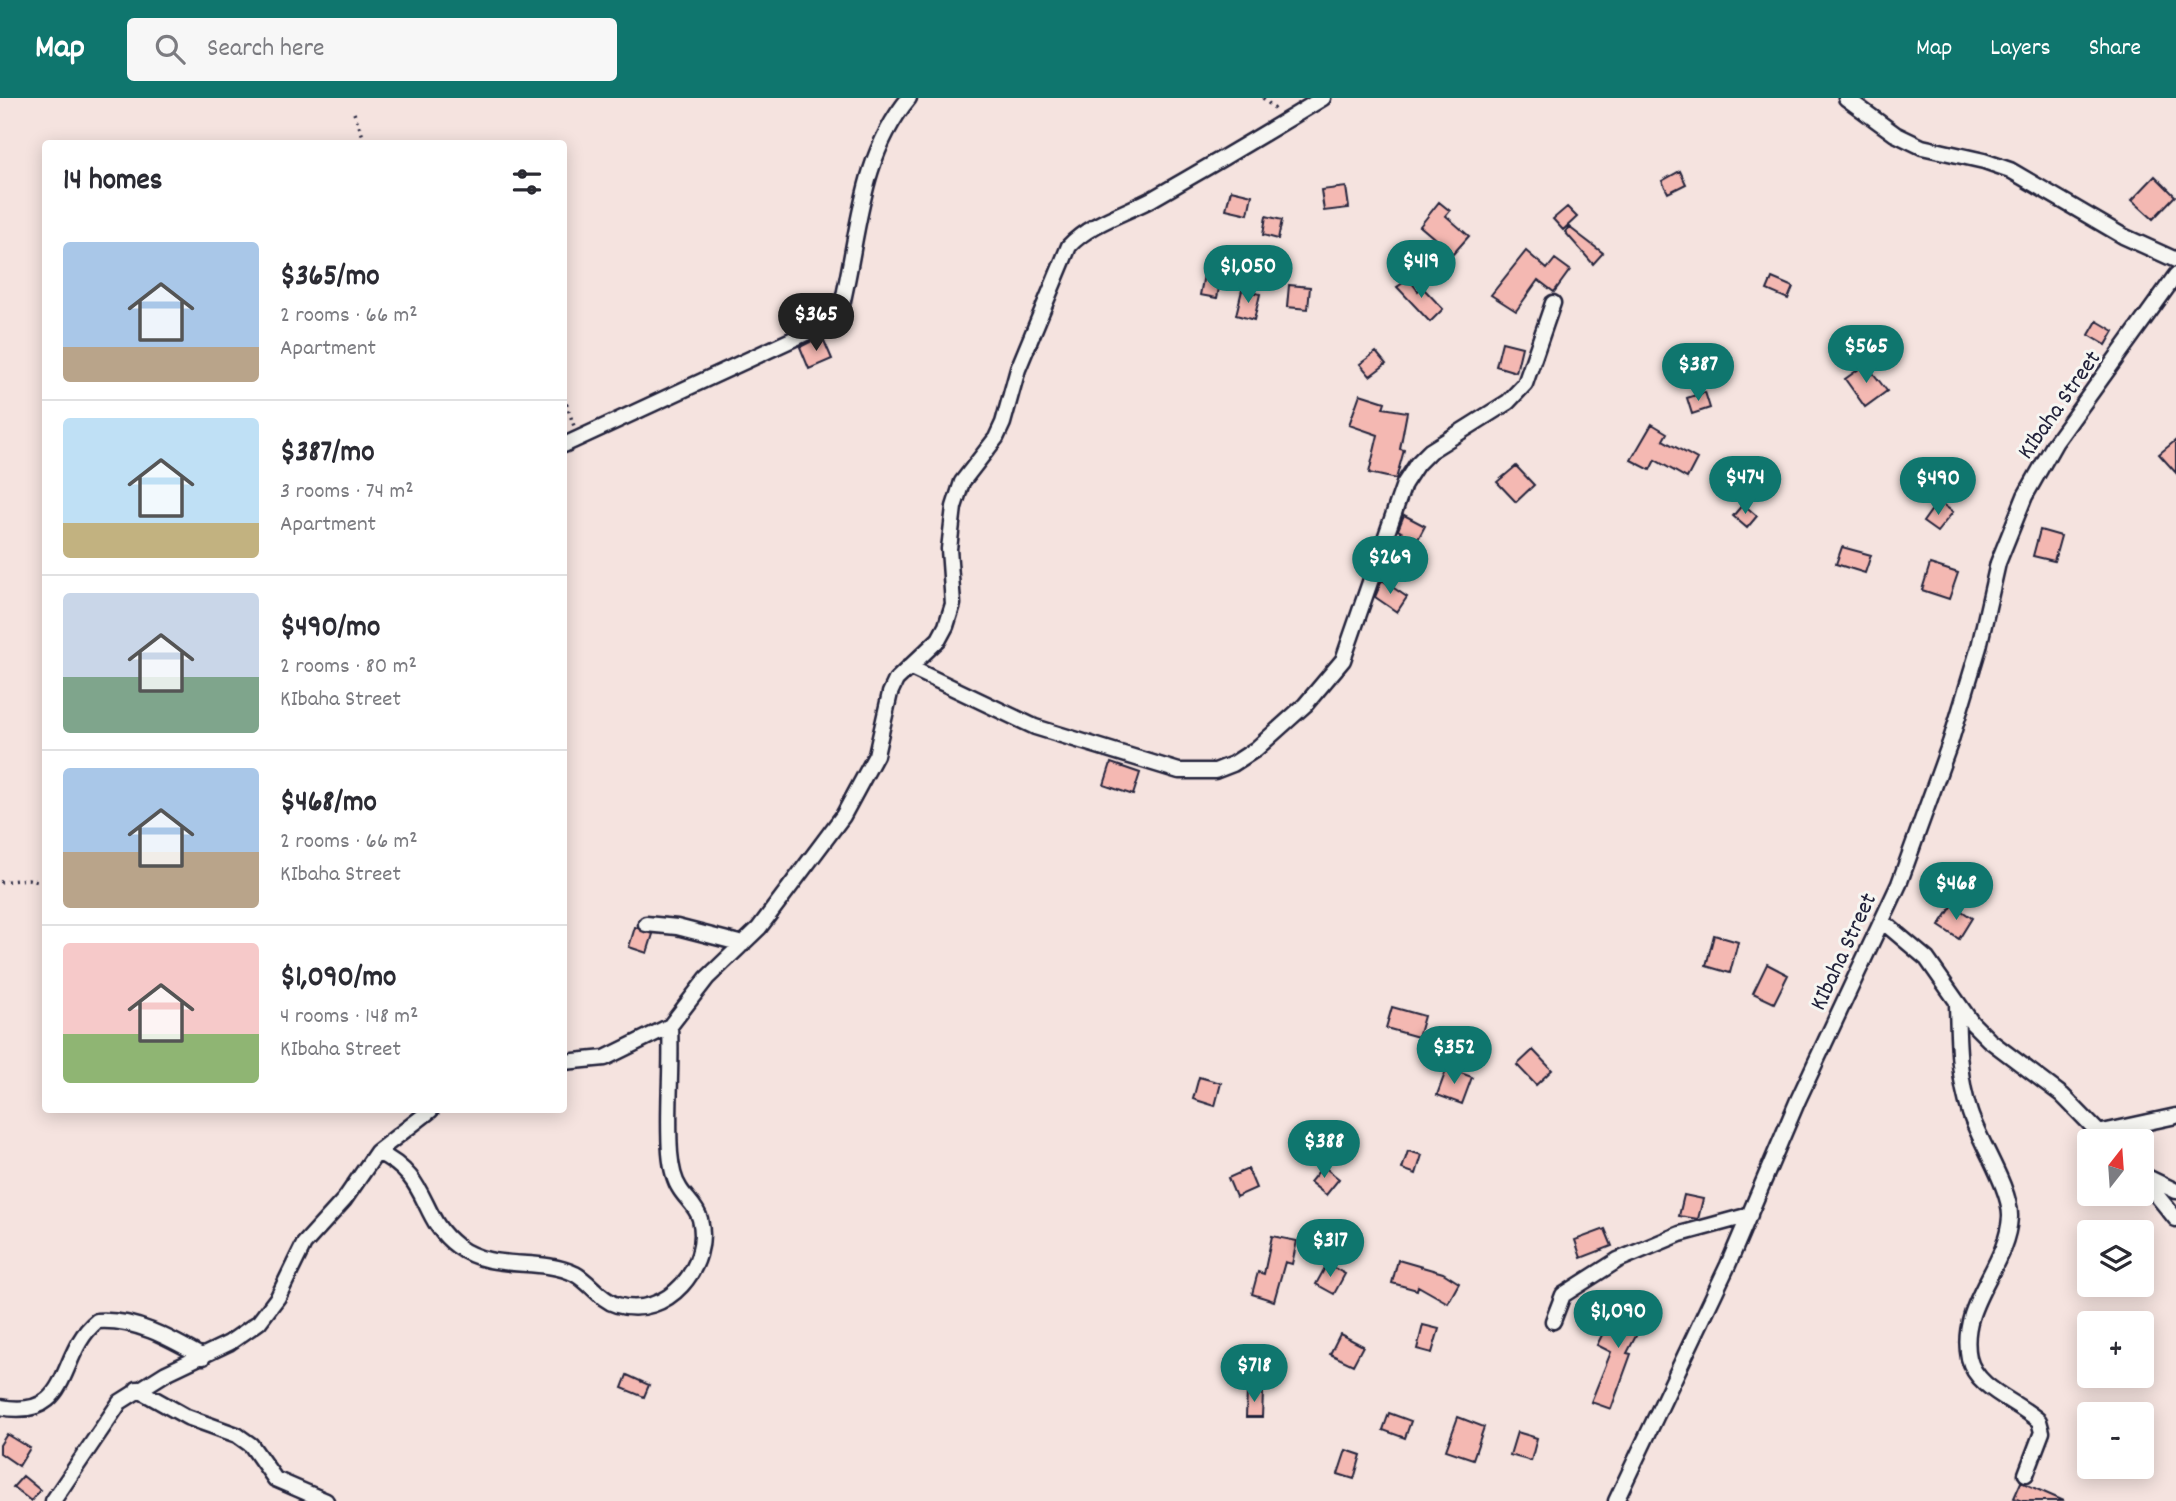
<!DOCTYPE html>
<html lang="en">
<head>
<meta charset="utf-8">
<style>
	body { margin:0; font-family:Dekko,sans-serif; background:#f7f7f7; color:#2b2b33; height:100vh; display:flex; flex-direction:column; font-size:26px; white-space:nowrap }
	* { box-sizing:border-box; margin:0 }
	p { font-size:23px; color:#7c7c81 }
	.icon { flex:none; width:38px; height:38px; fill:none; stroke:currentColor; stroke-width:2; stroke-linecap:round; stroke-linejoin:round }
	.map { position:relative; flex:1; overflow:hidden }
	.details { position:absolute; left:42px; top:42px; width:525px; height:973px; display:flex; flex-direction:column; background:#fff; border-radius:7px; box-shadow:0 4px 18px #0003 }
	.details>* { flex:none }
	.needle { width:46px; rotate:17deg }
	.controls { position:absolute; left:2077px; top:1031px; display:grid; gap:14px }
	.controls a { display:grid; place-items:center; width:77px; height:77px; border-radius:7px; background:#fff; box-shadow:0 4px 18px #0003; font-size:35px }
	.price { position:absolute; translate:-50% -60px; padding:0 16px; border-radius:24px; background:#0f766e; color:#fff; font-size:23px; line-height:46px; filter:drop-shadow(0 2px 4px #0008) }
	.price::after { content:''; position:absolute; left:50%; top:42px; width:21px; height:16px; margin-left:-10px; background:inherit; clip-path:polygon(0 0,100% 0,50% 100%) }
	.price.active { background:#222; color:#fff }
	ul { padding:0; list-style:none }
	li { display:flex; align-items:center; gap:21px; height:175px; padding:0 21px }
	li+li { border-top:2px solid #e1e1e2 }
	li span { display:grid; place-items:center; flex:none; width:196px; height:140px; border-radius:7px; color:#555 }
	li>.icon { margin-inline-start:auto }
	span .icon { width:84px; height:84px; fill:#fffc; stroke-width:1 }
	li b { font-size:30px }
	h2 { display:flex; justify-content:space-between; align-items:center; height:84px; padding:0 21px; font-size:30px }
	header { display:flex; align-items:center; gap:42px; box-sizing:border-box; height:98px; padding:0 35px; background:#0f766e; color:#fff }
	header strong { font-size:33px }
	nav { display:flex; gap:38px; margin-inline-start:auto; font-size:24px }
	.search { width:490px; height:63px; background:#f7f7f7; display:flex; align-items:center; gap:18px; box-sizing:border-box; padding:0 24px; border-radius:7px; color:#7c7c81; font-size:26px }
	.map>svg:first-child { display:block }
	.building { fill:#f4b8b2; stroke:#22223b; stroke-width:2 }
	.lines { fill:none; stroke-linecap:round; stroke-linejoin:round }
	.minor-casing { stroke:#22223b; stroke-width:19 }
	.path { stroke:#22223b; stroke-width:3.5; stroke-dasharray:2 5; stroke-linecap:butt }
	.minor { stroke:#f6f6f2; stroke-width:14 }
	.labels { text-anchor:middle; stroke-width:6; stroke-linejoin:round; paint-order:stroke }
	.street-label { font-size:24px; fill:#22223b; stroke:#f6f6f2 }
</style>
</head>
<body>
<header>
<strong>Map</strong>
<div class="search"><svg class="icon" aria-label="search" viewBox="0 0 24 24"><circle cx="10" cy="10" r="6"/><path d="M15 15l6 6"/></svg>Search here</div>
<nav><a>Map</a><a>Layers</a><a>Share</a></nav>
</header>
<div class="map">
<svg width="2176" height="1403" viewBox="0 0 2176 1403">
	<rect width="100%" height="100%" fill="#f5e3df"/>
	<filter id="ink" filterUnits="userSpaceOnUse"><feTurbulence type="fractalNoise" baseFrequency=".0143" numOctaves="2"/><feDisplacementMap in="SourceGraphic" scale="14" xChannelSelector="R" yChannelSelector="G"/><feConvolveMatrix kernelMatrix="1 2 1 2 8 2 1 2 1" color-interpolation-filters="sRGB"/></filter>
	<g filter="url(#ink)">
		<path class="building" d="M 1680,73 L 1686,86 L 1668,95 L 1662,83 Z
			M 2155,78 L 2175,98 L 2153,121 L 2132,102 Z
			M 1346,89 L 1349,110 L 1324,113 L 1321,92 Z
			M 1231,92 L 1252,97 L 1248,116 L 1226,111 Z
			M 1439,104 L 1450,113 L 1446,118 L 1469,138 L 1453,156 L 1420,128 Z
			M 1567,109 L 1577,119 L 1563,132 L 1553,121 Z
			M 1266,118 L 1282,122 L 1278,141 L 1263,137 Z
			M 1569,129 L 1603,155 L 1593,166 L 1565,134 Z
			M 1526,153 L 1547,171 L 1555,161 L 1570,172 L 1554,194 L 1538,182 L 1516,213 L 1491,197 Z
			M 1205,172 L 1222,175 L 1217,200 L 1200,197 Z
			M 1772,180 L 1793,189 L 1788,201 L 1767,192 Z
			M 1409,181 L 1418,193 L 1422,189 L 1443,211 L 1430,224 L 1397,189 Z
			M 1289,187 L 1310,189 L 1308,211 L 1287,209 Z
			M 1242,192 L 1260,196 L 1254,222 L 1236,217 Z
			M 2097,223 L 2114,233 L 2106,247 L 2089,237 Z
			M 822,238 L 832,261 L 809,271 L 800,249 Z
			M 1502,244 L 1522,249 L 1516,274 L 1496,268 Z
			M 1376,254 L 1386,266 L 1370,278 L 1360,266 Z
			M 1866,266 L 1887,293 L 1865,309 L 1845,281 Z
			M 1705,294 L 1710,310 L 1692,316 L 1687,300 Z
			M 1360,296 L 1385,304 L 1383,310 L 1407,314 L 1400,351 L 1404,352 L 1396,381 L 1369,375 L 1378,337 L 1349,327 Z
			M 1652,326 L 1667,335 L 1663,342 L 1697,361 L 1687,380 L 1655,362 L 1650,372 L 1631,362 Z
			M 2176,342 L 2176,375 L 2159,356 Z
			M 1516,368 L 1534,387 L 1516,404 L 1497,384 Z
			M 1938,403 L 1953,414 L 1937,434 L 1923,424 Z
			M 1743,406 L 1757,418 L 1747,430 L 1733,418 Z
			M 1404,417 L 1425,428 L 1417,443 L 1398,432 Z
			M 2040,432 L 2061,438 L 2054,463 L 2033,458 Z
			M 1842,449 L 1871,457 L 1865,475 L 1836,466 Z
			M 1930,466 L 1958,475 L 1949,501 L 1922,492 Z
			M 1382,482 L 1407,499 L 1397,514 L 1375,499 Z
			M 1111,665 L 1140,675 L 1133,697 L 1104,687 Z
			M 1953,807 L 1972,820 L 1959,841 L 1939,828 Z
			M 635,829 L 653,836 L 647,855 L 629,849 Z
			M 1714,837 L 1738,844 L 1730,875 L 1706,868 Z
			M 1767,866 L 1788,877 L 1774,905 L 1753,895 Z
			M 1392,909 L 1424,918 L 1418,939 L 1386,930 Z
			M 1455,934 L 1468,943 L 1452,965 L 1440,956 Z
			M 1533,952 L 1552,972 L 1536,987 L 1517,967 Z
			M 1447,970 L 1472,979 L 1462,1006 L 1437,997 Z
			M 1199,979 L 1221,985 L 1215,1008 L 1193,1001 Z
			M 1408,1053 L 1422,1057 L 1416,1076 L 1402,1071 Z
			M 1323,1068 L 1339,1081 L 1326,1097 L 1310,1084 Z
			M 1248,1071 L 1256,1090 L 1236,1099 L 1228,1080 Z
			M 1684,1097 L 1703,1101 L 1698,1121 L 1679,1118 Z
			M 1605,1131 L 1612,1148 L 1581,1160 L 1575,1142 Z
			M 1272,1138 L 1297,1143 L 1292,1166 L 1285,1164 L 1274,1203 L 1252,1196 L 1258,1174 L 1264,1176 Z
			M 1398,1162 L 1443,1175 L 1459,1185 L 1448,1205 L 1418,1188 L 1417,1192 L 1392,1185 Z
			M 1327,1166 L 1345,1176 L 1334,1196 L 1316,1186 Z
			M 1620,1201 L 1648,1215 L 1627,1255 L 1631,1256 L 1611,1311 L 1591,1304 L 1611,1254 L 1597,1247 Z
			M 1423,1227 L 1439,1231 L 1432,1255 L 1417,1251 Z
			M 1340,1236 L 1363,1248 L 1353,1267 L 1330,1256 Z
			M 627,1277 L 649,1287 L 644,1299 L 622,1290 Z
			M 1247,1293 L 1263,1294 L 1262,1319 L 1246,1319 Z
			M 1389,1315 L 1411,1323 L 1405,1340 L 1383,1332 Z
			M 1458,1319 L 1484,1329 L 1473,1361 L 1446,1352 Z
			M 1517,1334 L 1537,1340 L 1531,1363 L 1510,1357 Z
			M 7,1336 L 30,1350 L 19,1368 L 0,1355 L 0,1347 Z
			M 1346,1352 L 1361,1357 L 1354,1381 L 1338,1376 Z
			M 23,1378 L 40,1392 L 31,1403 L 13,1389 Z
			M 2021,1384 L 2064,1403 L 2022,1403 L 2014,1400 Z"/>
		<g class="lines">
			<defs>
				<path id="minor" d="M 1846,0 L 1895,36 L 1922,49 L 1984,63 L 2010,72 L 2123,138 L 2176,162
					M 564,347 L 830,224 L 840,215 C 859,141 858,62 909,0
					M 909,569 L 1035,629 L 1179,673 L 1215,673 L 1233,666 L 1256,651 L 1305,607 L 1343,562 L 1404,386 L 1417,366 L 1430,353 L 1508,304 L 1525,286 L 1553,205
					M 1882,823 L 1927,861 L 1972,925 L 1989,942 L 2062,997 L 2107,1043
					M 646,826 L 677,829 L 743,846
					M 1957,904 C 1958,942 1958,979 1970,1015 C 1980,1045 2011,1091 2010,1119 C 2007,1170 1958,1206 1969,1260 C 1976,1291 2017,1303 2039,1323 L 2042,1334 L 2026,1376
					M 564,964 L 605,960 L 670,928 L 707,880 L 759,830 L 843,718 L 876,657 L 890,595 L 896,582 L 939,541 L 946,528 L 953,506 L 949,451 L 954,409 L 962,384 L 996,340 L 1003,325 L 1018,271 L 1069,148 C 1089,126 1125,115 1152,101 C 1210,68 1266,35 1323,0
					M 2098,1035 L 2176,1018
					M 377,1054 C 432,1080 418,1119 457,1148 C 493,1175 539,1158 575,1176 C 590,1184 600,1202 617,1207 C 667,1222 712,1168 700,1121 C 697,1109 686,1101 680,1091 C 673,1081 671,1067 670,1055 C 667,1013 672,970 670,928
					M 2143,1077 L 2176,1093
					M 2142,1079 L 2176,1121
					M 1553,1223 L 1563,1197 L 1618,1162 L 1680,1136 L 1750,1117
					M 137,1291 L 187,1319 L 237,1337 L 251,1347 L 275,1381 L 326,1403
					M 0,1309 C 74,1323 56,1256 97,1223 C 135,1220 171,1241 203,1259
					M 53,1403 L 120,1304 L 166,1275 L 229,1245 L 259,1224 L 278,1199 L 304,1146 L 344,1102 L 377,1054 L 431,1012
					M 1616,1403 L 1728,1167 L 1798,1002 L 1899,786 L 1950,645 L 1979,549 L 1998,465 L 2025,398 L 2055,345 L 2176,177"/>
			</defs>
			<use href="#minor" class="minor-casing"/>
			<path class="path" d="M 1263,0 L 1277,13
				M 354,15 L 366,46
				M 564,299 L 574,328
				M 0,784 L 28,781 L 46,785"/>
			<use href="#minor" class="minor"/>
		</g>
	</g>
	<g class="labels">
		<g class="street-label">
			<text transform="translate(2058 306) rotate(-55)" y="8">KIbaha Street</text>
			<text transform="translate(1842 853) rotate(-65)" y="8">KIbaha Street</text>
		</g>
	</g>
</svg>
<div class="controls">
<a><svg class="needle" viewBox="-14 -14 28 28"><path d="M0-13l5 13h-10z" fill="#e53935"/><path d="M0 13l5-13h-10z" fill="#7c7c81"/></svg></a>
<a><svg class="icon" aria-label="layers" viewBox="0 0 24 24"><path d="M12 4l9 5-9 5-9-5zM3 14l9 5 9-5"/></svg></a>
<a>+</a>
<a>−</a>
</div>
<b class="price" style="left:1421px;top:202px">$419</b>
<b class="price" style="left:1248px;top:207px">$1,050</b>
<b class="price active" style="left:816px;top:255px">$365</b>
<b class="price" style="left:1866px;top:287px">$565</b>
<b class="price" style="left:1698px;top:305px">$387</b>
<b class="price" style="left:1745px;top:418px">$474</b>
<b class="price" style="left:1938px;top:419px">$490</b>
<b class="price" style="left:1390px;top:498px">$269</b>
<b class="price" style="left:1956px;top:824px">$468</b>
<b class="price" style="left:1454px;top:988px">$352</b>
<b class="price" style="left:1324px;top:1082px">$388</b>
<b class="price" style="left:1330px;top:1181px">$317</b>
<b class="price" style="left:1618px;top:1252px">$1,090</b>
<b class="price" style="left:1254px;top:1306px">$718</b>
<section class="details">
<h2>14 homes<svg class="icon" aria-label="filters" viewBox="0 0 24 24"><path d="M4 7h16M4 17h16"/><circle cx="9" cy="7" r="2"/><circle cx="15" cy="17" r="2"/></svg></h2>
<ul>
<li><span style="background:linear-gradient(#a9c7e8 75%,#b9a48a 0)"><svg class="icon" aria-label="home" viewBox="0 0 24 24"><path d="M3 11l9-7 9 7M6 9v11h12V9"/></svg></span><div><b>$365/mo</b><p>2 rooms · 66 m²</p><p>Apartment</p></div></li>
<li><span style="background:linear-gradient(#bfe0f5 75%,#c2b280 0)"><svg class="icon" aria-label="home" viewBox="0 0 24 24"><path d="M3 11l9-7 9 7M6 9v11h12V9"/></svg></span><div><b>$387/mo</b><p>3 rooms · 74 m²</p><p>Apartment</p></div></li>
<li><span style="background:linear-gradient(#c9d6e8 60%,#7fa58c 0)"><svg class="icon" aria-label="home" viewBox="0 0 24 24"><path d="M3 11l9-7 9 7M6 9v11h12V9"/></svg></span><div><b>$490/mo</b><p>2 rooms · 80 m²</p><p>KIbaha Street</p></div></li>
<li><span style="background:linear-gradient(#a9c7e8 60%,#b9a48a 0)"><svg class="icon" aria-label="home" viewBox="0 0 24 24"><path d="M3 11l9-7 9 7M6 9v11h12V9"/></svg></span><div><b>$468/mo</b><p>2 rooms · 66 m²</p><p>KIbaha Street</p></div></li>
<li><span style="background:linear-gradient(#f6c9c9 65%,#8fb573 0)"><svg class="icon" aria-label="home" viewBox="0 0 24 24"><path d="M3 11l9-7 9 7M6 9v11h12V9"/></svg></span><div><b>$1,090/mo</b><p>4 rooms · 148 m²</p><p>KIbaha Street</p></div></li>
</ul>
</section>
</div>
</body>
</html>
